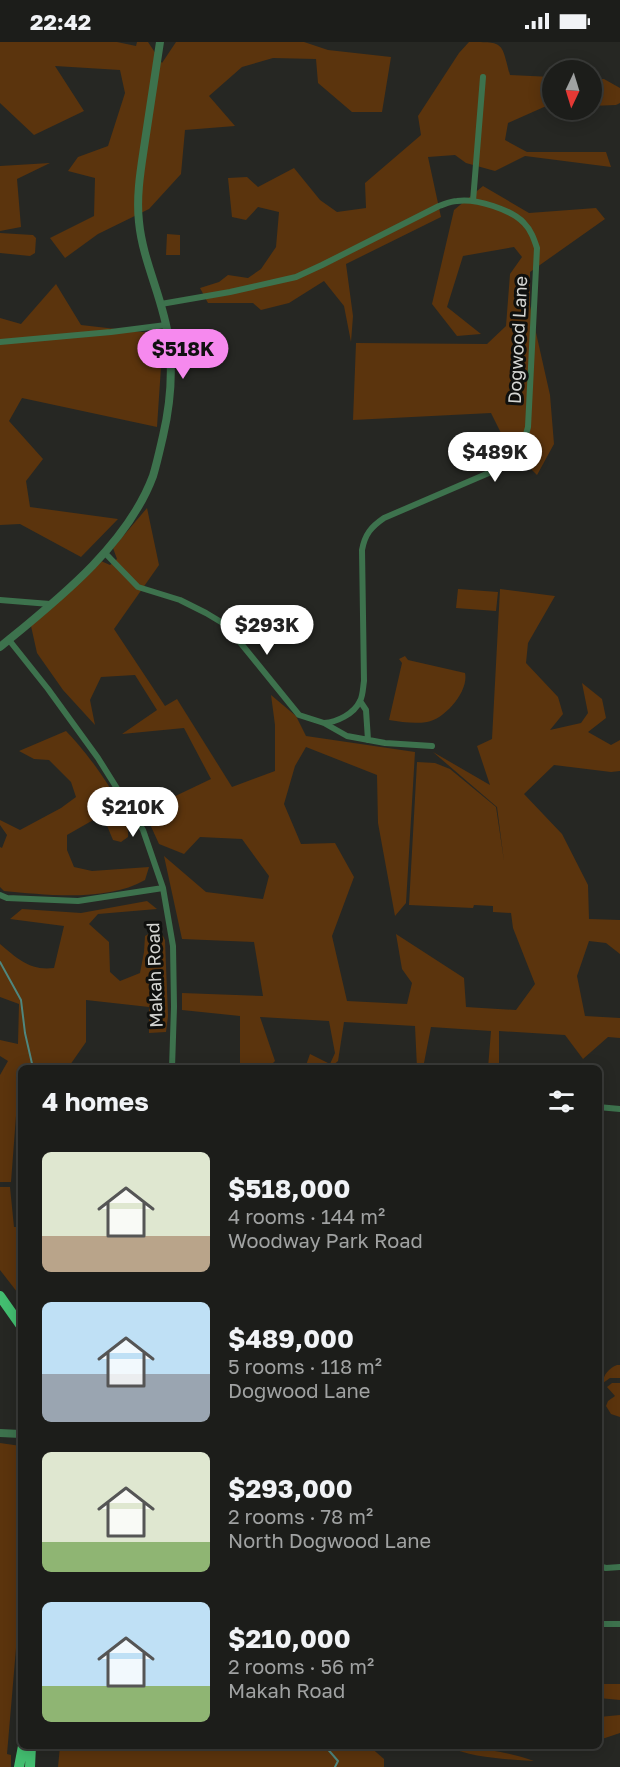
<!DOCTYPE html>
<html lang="en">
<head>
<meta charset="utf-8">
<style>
	body { margin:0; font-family:"Golos Text",sans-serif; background:#292a27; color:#f1f3f6; height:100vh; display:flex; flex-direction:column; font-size:22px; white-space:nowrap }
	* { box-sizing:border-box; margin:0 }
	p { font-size:20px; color:#a0a2a2 }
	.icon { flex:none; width:33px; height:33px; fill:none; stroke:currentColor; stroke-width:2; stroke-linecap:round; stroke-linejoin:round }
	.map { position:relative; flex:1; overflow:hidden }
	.sheet { position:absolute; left:18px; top:1023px; width:584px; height:684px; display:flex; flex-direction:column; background:#1c1d1a; border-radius:9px; box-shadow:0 3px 15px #0003,0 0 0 2px #3a3b39 }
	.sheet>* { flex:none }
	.needle { width:39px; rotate:184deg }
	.buttons { position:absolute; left:542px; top:18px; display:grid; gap:12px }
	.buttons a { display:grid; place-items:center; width:60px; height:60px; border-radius:50%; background:#1c1d1a; box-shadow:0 3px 15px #0003,0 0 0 2px #3a3b39; font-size:30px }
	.price { position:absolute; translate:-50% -51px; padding:0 14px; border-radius:21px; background:#fff; color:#222; font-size:20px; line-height:39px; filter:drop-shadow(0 2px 3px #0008) }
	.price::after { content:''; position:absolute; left:50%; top:36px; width:18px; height:14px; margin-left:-9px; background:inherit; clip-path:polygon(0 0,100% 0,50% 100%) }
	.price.on { background:#f689ee; color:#111 }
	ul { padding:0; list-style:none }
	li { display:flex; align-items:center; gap:18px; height:150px; padding:0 24px }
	li span { display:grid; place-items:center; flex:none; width:168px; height:120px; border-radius:9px; color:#555 }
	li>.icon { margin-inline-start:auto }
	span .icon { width:72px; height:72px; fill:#fffc; stroke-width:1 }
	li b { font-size:26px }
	h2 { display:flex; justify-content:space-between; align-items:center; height:72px; padding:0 24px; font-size:26px }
	.status { display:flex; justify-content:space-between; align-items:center; height:42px; padding:0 30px; background:#1c1d1a; direction:ltr }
	.status svg { height:16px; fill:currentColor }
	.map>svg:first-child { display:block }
	.green { fill:#5b340d }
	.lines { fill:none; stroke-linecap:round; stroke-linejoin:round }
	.stream { stroke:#4f867e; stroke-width:2 }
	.minor { stroke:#3d724d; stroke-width:6 }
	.tertiary { stroke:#3d724d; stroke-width:8 }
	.primary { stroke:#43be70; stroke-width:10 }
	.labels { text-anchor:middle; stroke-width:6; stroke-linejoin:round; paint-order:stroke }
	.street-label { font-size:18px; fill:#d5d6d3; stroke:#0f100e }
</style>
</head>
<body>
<div class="status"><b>22:42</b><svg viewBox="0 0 49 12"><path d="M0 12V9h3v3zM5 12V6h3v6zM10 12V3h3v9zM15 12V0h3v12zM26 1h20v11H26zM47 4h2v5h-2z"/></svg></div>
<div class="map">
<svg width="620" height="1725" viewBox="0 0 620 1725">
	<rect width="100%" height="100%" fill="#262723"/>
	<path class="green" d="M 0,0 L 117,0 L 136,4 L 137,0 L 148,0 L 162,21 L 176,0 L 304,0 L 328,8 L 391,15 L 382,70 L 352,70 L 318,41 L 316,17 L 273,16 L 242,25 L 209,54 L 235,84 L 185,88 L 181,132 L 149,167 L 98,192 L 65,216 L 50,196 L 94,174 L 95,136 L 68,129 L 78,115 L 108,104 L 125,51 L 120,28 L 55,24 L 84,69 L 34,93 L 0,61 Z
		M 469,0 C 505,0 501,0 510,33 L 552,35 L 552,64 L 544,65 L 508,81 L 505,98 L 527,110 L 606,110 L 611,125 L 525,114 L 495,129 L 466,121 L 455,113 L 428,115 L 441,175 L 346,222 L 353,274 L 351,300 L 344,264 L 324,239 L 289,261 L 261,268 L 253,261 L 208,261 L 200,246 L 219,240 L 228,233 L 248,236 L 261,227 L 276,205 L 279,170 L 258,165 L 246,178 L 232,175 L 228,136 L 247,135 L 258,145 L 294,126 L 320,158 L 337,170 L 366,166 L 365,141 L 421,93 L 418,74 L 459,11 Z
		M 591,37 L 604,37 L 620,46 L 620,61 L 616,63 L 591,64 Z
		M 50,121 L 17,137 L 21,185 L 0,189 L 0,124 Z
		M 483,144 L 529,171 L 596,166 L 605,177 L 530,230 L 530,264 L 550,353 L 554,402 L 537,433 L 507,403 L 491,371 L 353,378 L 356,301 L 487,302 L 506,284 L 510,232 L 522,215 L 514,205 L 463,214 L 447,265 L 481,292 L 457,294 L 432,262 L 454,168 Z
		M 0,191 L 33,193 L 36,196 L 35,211 L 30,214 L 0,211 Z
		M 167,192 L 180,193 L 180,213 L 166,213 Z
		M 56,242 L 81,283 L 151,291 L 161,325 L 157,385 L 22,356 L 9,379 L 43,417 L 26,439 L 30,465 L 118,477 L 81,515 L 20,482 L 0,483 L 0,276 L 21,282 Z
		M 147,466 L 159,523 L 114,587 L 165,664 L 177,657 L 232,745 L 275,729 L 275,683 L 271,653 L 296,674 L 306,694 L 415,710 L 406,861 L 395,874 L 378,781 L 377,733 L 306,705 L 295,724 L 284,762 L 301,802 L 335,801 L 354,835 L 332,894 L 347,959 L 407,962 L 412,941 L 402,927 L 396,892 L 464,936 L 466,965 L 516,968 L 535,942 L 513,886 L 511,871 L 493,870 L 493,864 L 474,863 L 473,866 L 409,863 L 417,720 L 435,721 L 450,727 L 496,765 L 504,819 L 497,765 L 433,710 L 490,743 L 477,704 L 492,697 L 500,547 L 555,554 L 528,601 L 526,621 L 558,655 L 563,672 L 550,688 L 581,681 L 588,671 L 582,641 L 602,657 L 606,676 L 588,690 L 611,703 L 620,698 L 620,729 L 611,730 L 554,723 L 524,752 L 562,792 L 588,843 L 589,877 L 620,878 L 620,912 L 606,901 L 589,899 L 577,934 L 585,974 L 620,976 L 620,996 L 608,995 L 583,1017 L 565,993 L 499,989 L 499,1026 L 488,1026 L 491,989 L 431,985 L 423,1026 L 417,1026 L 415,984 L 344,980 L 338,1019 L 330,1026 L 305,1026 L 310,1012 L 330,1022 L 335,1011 L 329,979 L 260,975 L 275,1019 L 268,1026 L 240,1026 L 240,974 L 182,968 L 182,951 L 263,954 L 254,900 L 182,897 L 164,814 L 206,850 L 263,857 L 269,834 L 242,797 L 200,795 L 184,812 L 159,802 L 144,769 L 211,737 L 184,686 L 122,692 L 157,668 L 135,633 L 101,635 L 90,658 L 95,683 L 63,648 L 37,611 L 31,584 L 101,519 L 110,523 L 117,517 L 113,506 Z
		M 458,547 L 498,550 L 496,569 L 456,566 Z
		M 405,614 L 408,618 L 465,631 C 469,649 445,677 427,680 C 414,682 402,680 389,678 L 402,621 L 399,617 Z
		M 66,689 C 86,709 131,767 128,795 L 121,800 L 113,798 L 105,779 L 95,777 L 67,793 L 67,808 L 74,825 L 92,829 L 149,825 L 145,838 C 107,860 47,853 4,849 L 0,845 L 0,805 L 2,806 L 7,793 L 0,783 L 0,778 L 20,788 L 61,766 L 76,755 L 71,740 L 49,718 L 34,717 L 19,709 Z
		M 147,859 L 157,867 L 98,872 L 89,882 L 109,900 L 110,930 L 120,939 L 140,931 L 144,910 L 145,894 L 159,886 L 165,898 L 168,974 L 166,990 L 149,991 L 149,965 L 86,958 L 86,1000 L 70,1023 L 70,1026 L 21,1026 L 21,1058 L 17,1061 L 11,1140 L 0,1140 L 0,1033 L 8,1019 L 0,1014 L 0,998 L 18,1002 L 19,962 L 0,955 L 0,902 C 18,917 30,929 54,926 L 64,884 L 10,877 L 22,867 L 81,871 Z
		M 0,1145 L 10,1145 L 14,1185 L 21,1185 L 21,1255 L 0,1228 Z
		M 617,1323 L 620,1323 L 620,1336 L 610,1336 L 603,1341 C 603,1333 609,1326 617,1323 Z
		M 612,1341 L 620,1341 L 620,1375 L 611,1372 L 606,1364 L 608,1359 L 615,1354 L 607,1345 Z
		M 0,1401 L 21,1404 L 21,1548 L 7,1712 L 11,1713 L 11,1725 L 0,1725 Z
		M 599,1642 L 620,1642 L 620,1658 L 599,1656 Z
		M 620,1673 L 620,1691 L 599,1698 L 599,1675 Z
		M 60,1704 L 369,1704 L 384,1717 L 384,1725 L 58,1725 Z
		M 445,1704 C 471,1704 510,1710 534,1719 C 503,1717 474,1716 445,1704 Z"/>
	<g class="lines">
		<path class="stream" d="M 0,920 L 21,958 L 25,991 L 33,1026
			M 325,1704 L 338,1719 L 335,1725"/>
		<path class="minor" d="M 473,159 L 483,35
			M 161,262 L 230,250 L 296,235 L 322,223 L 439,164 C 445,162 451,159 457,159 C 476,156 512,168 524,181 C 531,188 534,197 537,206 L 528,385 C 524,402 516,412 505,424 L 384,476 C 371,485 365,492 362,508 L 364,639 C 363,645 363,654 360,659 C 354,672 337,680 324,681
			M 0,300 L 111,290 L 166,283
			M 105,511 L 138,545 L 180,558 L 206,571 L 226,583 L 299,673 L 324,681 L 347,694 L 385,701 L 432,704
			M 0,558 L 50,562
			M 9,598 L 48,647 L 98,716 L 143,788 L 163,846 L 173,904 L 174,965 L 172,1026
			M 360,659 L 366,668 L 368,698
			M 0,853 L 7,856 L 78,859 L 163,846
			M 598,1065 L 620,1067
			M 598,1524 L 606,1526 L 620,1525
			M 598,1582 L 620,1582"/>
		<path class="tertiary" d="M 0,605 C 56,559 127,504 153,434 C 157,421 160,407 163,394 C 170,364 173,331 169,299 C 164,258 143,221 139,180 C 136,153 141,126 145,99 C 150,66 155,33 160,0
			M 0,1391 L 21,1392"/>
		<path class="primary" d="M 0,1254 L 21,1284
			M 19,1725 L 23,1704
			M 30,1725 L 31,1704"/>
	</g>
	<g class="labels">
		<g class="street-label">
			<text transform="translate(518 298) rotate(-87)" y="6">Dogwood Lane</text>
			<text transform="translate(155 933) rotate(-92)" y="6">Makah Road</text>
		</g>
	</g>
</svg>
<div class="buttons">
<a><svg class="needle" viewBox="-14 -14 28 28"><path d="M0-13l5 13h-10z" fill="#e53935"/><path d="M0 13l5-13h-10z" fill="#a0a2a2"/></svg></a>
</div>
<b class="price on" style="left:183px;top:338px">$518K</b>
<b class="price" style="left:495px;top:441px">$489K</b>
<b class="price" style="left:267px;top:614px">$293K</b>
<b class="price" style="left:133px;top:796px">$210K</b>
<section class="sheet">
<h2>4 homes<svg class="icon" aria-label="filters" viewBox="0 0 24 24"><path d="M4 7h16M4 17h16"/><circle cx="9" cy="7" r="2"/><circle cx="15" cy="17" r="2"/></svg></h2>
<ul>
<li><span style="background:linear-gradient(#dfe7d0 70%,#b9a48a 0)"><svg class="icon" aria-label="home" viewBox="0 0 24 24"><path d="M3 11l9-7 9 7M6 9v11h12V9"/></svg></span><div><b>$518,000</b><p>4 rooms · 144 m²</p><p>Woodway Park Road</p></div></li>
<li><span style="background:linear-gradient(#bfe0f5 60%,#9aa5b1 0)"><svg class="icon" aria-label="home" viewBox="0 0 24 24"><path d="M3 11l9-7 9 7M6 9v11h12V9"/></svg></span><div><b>$489,000</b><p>5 rooms · 118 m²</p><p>Dogwood Lane</p></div></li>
<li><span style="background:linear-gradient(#dfe7d0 75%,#8fb573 0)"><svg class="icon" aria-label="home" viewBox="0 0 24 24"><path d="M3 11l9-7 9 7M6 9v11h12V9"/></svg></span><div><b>$293,000</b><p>2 rooms · 78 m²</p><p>North Dogwood Lane</p></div></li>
<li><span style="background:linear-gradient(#bfe0f5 70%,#8fb573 0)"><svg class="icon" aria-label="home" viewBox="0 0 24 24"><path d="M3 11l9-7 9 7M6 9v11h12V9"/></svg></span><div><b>$210,000</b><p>2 rooms · 56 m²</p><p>Makah Road</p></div></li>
</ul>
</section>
</div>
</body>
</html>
